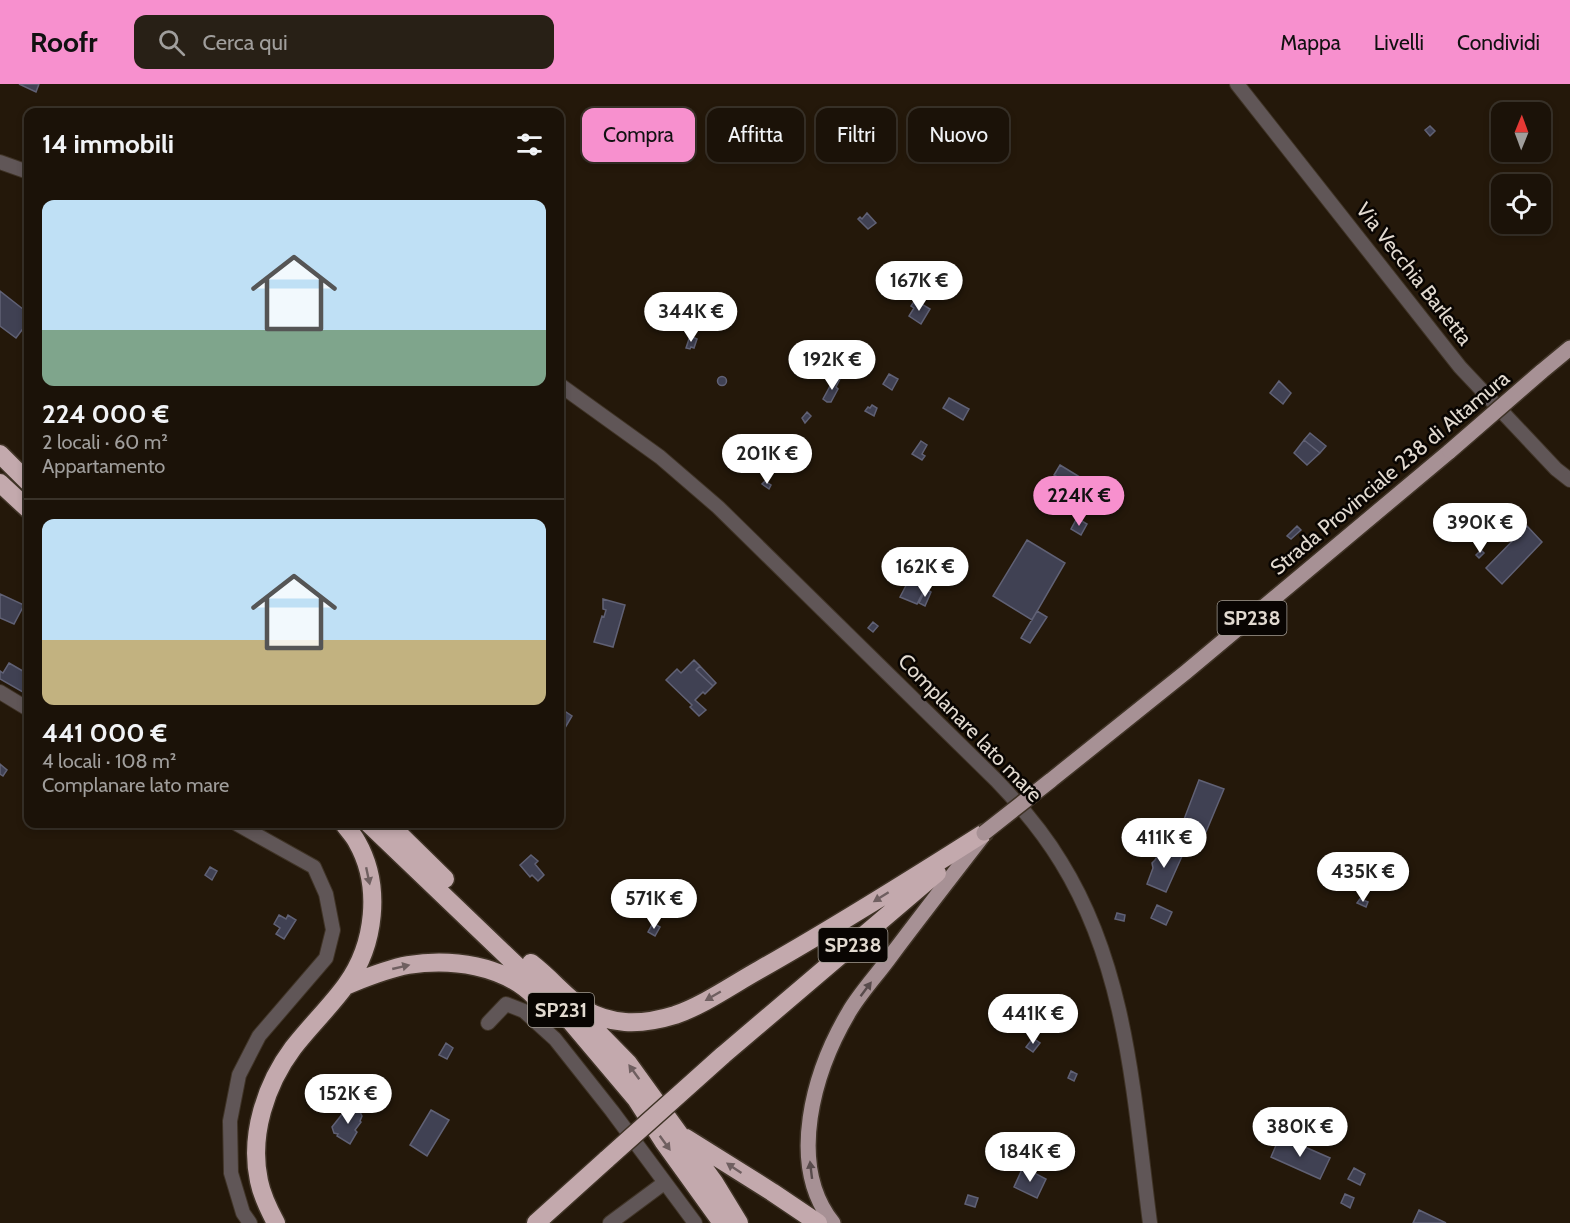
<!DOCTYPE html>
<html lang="it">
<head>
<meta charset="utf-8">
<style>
	body { margin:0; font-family:Cabin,sans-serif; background:#282016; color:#f1f3f6; height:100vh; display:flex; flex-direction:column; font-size:22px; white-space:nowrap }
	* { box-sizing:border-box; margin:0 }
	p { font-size:20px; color:#a09e9c }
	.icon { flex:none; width:33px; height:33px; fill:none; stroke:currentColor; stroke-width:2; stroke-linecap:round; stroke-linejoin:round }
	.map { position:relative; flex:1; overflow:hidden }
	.sheet { position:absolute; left:24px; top:24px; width:540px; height:720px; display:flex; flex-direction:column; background:#1b1208; border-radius:12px; box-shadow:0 3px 9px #0003,0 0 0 2px #393229 }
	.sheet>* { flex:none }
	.banner { position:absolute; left:582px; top:24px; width:570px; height:54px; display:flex; gap:12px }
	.needle { width:39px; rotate:1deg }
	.tools { position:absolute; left:1491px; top:18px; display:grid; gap:12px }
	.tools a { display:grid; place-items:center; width:60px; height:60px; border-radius:12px; background:#1b1208; box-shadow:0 3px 9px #0003,0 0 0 2px #393229; font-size:30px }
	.price { position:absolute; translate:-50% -51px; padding:0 14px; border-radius:21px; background:#fff; color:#222; font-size:20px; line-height:39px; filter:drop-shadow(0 2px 3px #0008) }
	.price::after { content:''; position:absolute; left:50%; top:36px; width:18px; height:14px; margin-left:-9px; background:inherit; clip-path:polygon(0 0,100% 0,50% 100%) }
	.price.active { background:#f790ce; color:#111 }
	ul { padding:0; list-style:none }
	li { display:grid; align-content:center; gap:12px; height:318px; padding:0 18px }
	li+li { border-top:2px solid #393229 }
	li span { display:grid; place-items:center; height:186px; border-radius:12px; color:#555 }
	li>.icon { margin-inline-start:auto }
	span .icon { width:108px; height:108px; fill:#fffc; stroke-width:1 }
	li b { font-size:26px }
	h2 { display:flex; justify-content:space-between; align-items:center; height:72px; padding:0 18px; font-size:26px }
	.pill { padding:0 21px; border-radius:12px; background:#1b1208; box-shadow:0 3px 9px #0003,0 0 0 2px #393229; font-size:21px; line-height:54px }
	.pill.active { background:#f790ce; color:#111 }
	header { display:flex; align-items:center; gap:36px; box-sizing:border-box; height:84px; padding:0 30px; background:#f790ce; color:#111 }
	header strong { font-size:28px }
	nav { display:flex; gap:33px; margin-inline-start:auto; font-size:21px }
	.search { width:420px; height:54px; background:#282016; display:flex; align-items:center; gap:15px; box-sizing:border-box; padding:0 21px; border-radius:12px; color:#a09e9c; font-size:22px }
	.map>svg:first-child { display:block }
	.building { fill:#404153; stroke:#606175; stroke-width:1.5 }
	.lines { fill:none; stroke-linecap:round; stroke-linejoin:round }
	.minor-casing { stroke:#3f3326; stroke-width:16 }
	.major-casing { stroke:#3f3326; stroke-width:18 }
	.highway-casing { stroke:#3f3326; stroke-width:21 }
	.minor { stroke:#605657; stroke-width:14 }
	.major { stroke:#a79195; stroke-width:15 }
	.highway { stroke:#c3a9ad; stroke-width:18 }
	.major-bridge-casing { stroke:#3f3326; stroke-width:18; stroke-linecap:butt }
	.highway-bridge-casing { stroke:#3f3326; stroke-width:21; stroke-linecap:butt }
	.major-bridge { stroke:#a79195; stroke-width:15 }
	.highway-bridge { stroke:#c3a9ad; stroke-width:18 }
	.oneway { fill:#6f5f60 }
	.oneway2 { fill:#584b4c }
	.labels { text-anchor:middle; stroke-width:5; stroke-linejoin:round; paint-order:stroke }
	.shield { fill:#090502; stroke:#a19a92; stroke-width:1.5 }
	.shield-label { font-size:20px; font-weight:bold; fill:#e2dad0 }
	.street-label { font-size:21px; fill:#e2dad0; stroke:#090502 }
</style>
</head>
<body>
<header>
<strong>Roofr</strong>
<div class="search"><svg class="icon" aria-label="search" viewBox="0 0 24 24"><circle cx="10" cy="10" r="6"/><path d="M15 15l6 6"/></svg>Cerca qui</div>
<nav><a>Mappa</a><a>Livelli</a><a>Condividi</a></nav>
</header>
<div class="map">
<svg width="1570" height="1139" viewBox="0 0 1570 1139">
	<rect width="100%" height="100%" fill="#24180a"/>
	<path class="building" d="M 19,0 L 39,0 L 36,8 Z
		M 1430,42 L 1435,47 L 1430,52 L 1425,46 Z
		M 867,129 L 876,139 L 868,145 L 858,135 L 860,133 L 862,135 Z
		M 0,207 L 28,229 L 28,238 L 16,254 L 0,242 Z
		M 915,216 L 930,225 L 921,240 L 909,232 L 914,224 L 911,222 Z
		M 690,252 L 697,255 L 694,264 L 691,263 L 690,265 L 686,264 Z
		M 849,268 L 858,272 L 854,280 L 847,277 Z
		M 889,290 L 898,295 L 892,306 L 883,300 Z
		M717.5 297a4.5 4.5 0 1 1 9 0a4.5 4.5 0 1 1-9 0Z
		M 835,293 L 840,295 L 836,303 L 838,305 L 831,318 L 827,318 L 823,315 Z
		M 1279,297 L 1291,309 L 1283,320 L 1270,309 Z
		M 949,314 L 969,325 L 963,336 L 943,324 Z
		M 872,321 L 877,324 L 874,332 L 865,327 L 868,323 L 870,324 Z
		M 807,328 L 811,332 L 805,339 L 802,334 Z
		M 1310,349 L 1326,362 L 1320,369 L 1304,356 Z
		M 1304,356 L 1320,369 L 1307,381 L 1294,369 Z
		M 921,357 L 927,361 L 922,370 L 925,372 L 922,376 L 912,370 Z
		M 1060,381 L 1106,409 L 1100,419 L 1054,391 Z
		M 765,397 L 771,401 L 769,405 L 762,400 Z
		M 1077,434 L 1087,440 L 1081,451 L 1071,445 Z
		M 1297,442 L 1301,446 L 1291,455 L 1287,452 Z
		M 1527,442 L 1542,458 L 1502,500 L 1486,484 Z
		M 1027,456 L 1065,479 L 1032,536 L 993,512 Z
		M 1481,466 L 1484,469 L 1479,474 L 1476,471 Z
		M 919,488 L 923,490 L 922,494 L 929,497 L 926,502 L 910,494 L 912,489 L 918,491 Z
		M 910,494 L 926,502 L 917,520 L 900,513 Z
		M 926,505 L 931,508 L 925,522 L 919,519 Z
		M 0,510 L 24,521 L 14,540 L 0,534 Z
		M 603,515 L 625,521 L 613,563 L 594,558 L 602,532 L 604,533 L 606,526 L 603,525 Z
		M 1037,527 L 1047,533 L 1030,559 L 1021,554 Z
		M 873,538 L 878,542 L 873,548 L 868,544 Z
		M 694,576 L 700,582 L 696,586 L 713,602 L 705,610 L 703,608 L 695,616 L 706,626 L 699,632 L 690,623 L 692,621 L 666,596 L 677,585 L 681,589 Z
		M 9,579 L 28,590 L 28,611 L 0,595 L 0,587 L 3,589 Z
		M 700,582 L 716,599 L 713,602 L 696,586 Z
		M 560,624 L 572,632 L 562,649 L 560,648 Z
		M 0,680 L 7,686 L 3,692 L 0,690 Z
		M 1199,696 L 1224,705 L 1206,748 L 1183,738 Z
		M 1163,762 L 1183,770 L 1166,808 L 1147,800 L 1153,784 L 1152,779 L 1155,776 Z
		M 531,771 L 538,777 L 535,780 L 544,791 L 538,797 L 532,791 L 530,793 L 520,781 Z
		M 210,783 L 217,787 L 212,796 L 205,791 Z
		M 1360,815 L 1368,818 L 1366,823 L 1357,819 Z
		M 1157,821 L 1172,828 L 1166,841 L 1151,834 Z
		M 1117,829 L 1125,831 L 1124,837 L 1115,835 Z
		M 279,831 L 286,835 L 288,831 L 296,836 L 284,855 L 276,850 L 280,844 L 274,840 Z
		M 653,839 L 660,843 L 655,852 L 648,848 Z
		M 1033,954 L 1040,959 L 1033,968 L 1026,963 Z
		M 446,959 L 453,964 L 447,975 L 439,971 Z
		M 1071,987 L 1077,990 L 1074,997 L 1068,994 Z
		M 341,991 L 348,995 L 344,1002 L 337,999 Z
		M 352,1023 L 360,1028 L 362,1032 L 360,1037 L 361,1038 L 355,1046 L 357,1048 L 350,1060 L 337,1052 L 338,1050 L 334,1049 L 332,1043 L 347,1024 Z
		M 431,1026 L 449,1036 L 427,1072 L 410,1061 Z
		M 1280,1052 L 1330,1074 L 1320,1095 L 1271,1073 Z
		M 1023,1083 L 1046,1095 L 1037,1114 L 1014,1103 Z
		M 1354,1084 L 1365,1090 L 1360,1101 L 1348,1095 Z
		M 1345,1110 L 1354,1114 L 1350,1124 L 1341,1119 Z
		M 968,1111 L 978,1114 L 975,1123 L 965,1120 Z
		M 1419,1126 L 1446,1139 L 1413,1139 Z"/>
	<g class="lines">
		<defs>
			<path id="minor" d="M 1237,0 L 1460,283 L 1556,385 L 1570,396
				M 0,78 L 28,88
				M 560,301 L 660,373 L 718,423 L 996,696 C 1020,721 1043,748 1061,778 C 1128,886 1134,1017 1150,1139
				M 0,608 L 28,625
				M 237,740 L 314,783 L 326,810 L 333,846 L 326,874 L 259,952 L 239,991 L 230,1037 L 231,1089 L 243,1129 L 250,1139
				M 488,939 L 506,920 L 524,927 L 555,955 L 612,1027 L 695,1139
				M 610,1139 L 664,1099"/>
			<path id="major" d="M 1541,288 L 1570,264
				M 1050,697 L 1186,588 L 1450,367
				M 833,1139 C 786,1080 814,987 849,928 C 860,909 877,891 890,873 C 920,833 951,793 982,753"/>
			<path id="highway" d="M 0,370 L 28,398
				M 0,399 L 28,425
				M 369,740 L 536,900 L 571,938 L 636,1015 L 663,1057 L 722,1139
				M 389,740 L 445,795
				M 531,879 C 565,905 577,934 625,938 C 641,939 659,936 675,931 C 704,921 732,901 759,886 C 835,843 910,796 984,749
				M 345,902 C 365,894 386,885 408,881 C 451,874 504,881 535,913
				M 579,929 L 628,979 L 714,1098 L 739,1139
				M 722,972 L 937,789
				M 686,1054 L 772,1108 L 818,1139
				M 276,1139 C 269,1126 262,1112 259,1097 C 249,1051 266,1000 293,964 C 310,942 330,923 346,901 C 375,861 382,802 357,758 C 354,752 348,746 344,740
				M 536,1139 L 607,1075"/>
		</defs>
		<use href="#minor" class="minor-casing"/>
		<use href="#major" class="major-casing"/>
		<use href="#highway" class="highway-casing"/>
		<use href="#minor" class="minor"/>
		<use href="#major" class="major"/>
		<use href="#highway" class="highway"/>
		<defs>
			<path id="major-bridge" d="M 1450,367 L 1541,288
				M 984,749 L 1050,697"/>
			<path id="highway-bridge" d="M 607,1075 L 722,972"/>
		</defs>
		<use href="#major-bridge" class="major-bridge-casing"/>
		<use href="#highway-bridge" class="highway-bridge-casing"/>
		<use href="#major-bridge" class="major-bridge"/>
		<use href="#highway-bridge" class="highway-bridge"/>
	</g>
	<defs><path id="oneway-solid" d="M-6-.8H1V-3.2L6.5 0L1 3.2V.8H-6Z" transform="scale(1.5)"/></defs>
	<g class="oneway">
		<use href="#oneway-solid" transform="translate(368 792) rotate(78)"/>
		<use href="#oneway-solid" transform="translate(881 813) rotate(148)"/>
		<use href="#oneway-solid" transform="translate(401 883) rotate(-13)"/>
		<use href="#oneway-solid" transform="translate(713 912) rotate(150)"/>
		<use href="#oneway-solid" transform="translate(634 988) rotate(-126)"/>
		<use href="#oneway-solid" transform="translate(665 1059) rotate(54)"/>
		<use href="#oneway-solid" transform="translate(734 1084) rotate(-146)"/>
	</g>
	<g class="oneway2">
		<use href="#oneway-solid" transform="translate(866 905) rotate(-53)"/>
		<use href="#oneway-solid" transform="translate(811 1086) rotate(-97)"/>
	</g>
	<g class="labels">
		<g class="shield">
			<rect x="1217.5" y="517" width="69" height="34" rx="4.5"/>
			<rect x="818.5" y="844" width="69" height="34" rx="4.5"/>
			<rect x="528" y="909" width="66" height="34" rx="4.5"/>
		</g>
		<g class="shield-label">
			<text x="1252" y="541">SP238</text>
			<text x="853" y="868">SP238</text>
			<text x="561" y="933">SP231</text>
		</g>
		<g class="street-label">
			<text transform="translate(1414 190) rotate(52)" y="7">Via Vecchia Barletta</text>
			<text transform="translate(1390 389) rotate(-40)" y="7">Strada Provinciale 238 di Altamura</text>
			<text transform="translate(970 644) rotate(46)" y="7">Complanare lato mare</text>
		</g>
	</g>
</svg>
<div class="tools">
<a><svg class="needle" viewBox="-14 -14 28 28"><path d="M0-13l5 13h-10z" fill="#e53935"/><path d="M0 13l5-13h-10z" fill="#a09e9c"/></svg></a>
<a><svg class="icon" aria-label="locate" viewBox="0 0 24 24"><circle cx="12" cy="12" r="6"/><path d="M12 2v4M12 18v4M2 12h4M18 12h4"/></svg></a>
</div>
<b class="price" style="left:919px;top:228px">167K €</b>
<b class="price" style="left:691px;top:259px">344K €</b>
<b class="price" style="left:832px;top:307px">192K €</b>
<b class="price" style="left:767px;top:401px">201K €</b>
<b class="price active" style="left:1079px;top:443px">224K €</b>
<b class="price" style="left:1480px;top:470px">390K €</b>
<b class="price" style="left:925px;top:514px">162K €</b>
<b class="price" style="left:1164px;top:785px">411K €</b>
<b class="price" style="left:1363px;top:819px">435K €</b>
<b class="price" style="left:654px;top:846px">571K €</b>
<b class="price" style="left:1033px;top:961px">441K €</b>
<b class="price" style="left:348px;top:1041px">152K €</b>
<b class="price" style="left:1300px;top:1074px">380K €</b>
<b class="price" style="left:1030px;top:1099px">184K €</b>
<div class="banner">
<a class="pill active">Compra</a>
<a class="pill">Affitta</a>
<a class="pill">Filtri</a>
<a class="pill">Nuovo</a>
</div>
<section class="sheet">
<h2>14 immobili<svg class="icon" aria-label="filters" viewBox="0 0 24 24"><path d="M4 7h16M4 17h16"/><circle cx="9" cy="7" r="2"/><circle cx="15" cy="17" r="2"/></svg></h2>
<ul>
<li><span style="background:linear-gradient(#bfe0f5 70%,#7fa58c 0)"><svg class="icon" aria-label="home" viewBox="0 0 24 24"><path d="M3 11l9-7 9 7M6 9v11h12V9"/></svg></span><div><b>224 000 €</b><p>2 locali · 60 m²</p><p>Appartamento</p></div></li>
<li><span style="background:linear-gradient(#bfe0f5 65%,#c2b280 0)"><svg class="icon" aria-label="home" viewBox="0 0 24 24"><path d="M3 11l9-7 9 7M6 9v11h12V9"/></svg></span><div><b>441 000 €</b><p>4 locali · 108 m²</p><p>Complanare lato mare</p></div></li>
</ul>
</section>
</div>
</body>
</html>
